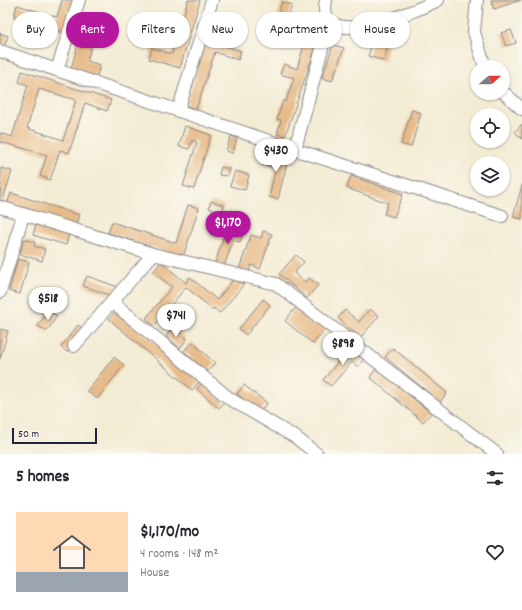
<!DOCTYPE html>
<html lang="en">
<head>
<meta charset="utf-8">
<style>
	body { margin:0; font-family:Dekko,sans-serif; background:#f2f2f3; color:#2b2b33; height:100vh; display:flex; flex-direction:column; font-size:15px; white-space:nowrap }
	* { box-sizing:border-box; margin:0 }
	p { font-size:13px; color:#7c7c81 }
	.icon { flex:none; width:22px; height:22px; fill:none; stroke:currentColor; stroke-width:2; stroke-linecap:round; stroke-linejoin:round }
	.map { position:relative; height:454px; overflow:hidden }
	.drawer { display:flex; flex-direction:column; background:#fff; flex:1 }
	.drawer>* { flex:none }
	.hud { position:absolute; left:12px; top:12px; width:498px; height:36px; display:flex; gap:8px }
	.needle { width:26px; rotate:70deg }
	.controls { position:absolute; left:470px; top:60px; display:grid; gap:8px }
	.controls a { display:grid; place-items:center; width:40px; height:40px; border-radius:50%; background:#fff; box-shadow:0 1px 3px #0004; font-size:20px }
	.scale { position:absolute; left:12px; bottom:10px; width:85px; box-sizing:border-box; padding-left:4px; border:2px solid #22223b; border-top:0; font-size:11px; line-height:14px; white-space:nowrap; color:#22223b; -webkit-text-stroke:3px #fbf7ec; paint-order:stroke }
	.price { position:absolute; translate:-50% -34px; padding:0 9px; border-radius:14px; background:#fff; color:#222; font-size:13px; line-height:26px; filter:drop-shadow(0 1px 2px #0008) }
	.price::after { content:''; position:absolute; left:50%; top:24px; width:12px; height:9px; margin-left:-6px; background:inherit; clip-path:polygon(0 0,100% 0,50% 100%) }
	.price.current { background:#b5179e; color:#fff }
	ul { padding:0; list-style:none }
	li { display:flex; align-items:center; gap:12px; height:100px; padding:0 16px }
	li+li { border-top:1px solid #e1e1e2 }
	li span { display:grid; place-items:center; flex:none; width:112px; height:80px; border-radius:0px; color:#555 }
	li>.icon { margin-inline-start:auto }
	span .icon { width:48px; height:48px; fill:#fffc; stroke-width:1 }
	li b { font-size:17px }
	h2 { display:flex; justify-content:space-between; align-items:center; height:48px; padding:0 16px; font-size:17px }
	.pill { padding:0 14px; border-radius:18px; background:#fff; box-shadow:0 1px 3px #0004; font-size:14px; line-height:36px }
	.pill.current { background:#b5179e; color:#fff }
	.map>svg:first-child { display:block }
	.building { fill:#e7bb89; fill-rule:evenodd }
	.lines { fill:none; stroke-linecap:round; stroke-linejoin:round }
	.minor-casing { stroke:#8a8788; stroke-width:14 }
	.minor { stroke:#fff; stroke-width:12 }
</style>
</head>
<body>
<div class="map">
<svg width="522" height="454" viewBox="0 0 522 454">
	<rect width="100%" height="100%" fill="#fbf7ec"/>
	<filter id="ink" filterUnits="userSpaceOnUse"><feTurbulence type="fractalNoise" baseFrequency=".025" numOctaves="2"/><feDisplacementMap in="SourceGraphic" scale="8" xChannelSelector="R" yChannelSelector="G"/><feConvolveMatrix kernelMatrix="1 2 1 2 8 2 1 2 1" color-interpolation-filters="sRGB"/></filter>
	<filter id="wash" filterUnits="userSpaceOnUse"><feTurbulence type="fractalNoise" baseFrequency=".012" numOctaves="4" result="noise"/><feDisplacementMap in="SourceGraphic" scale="16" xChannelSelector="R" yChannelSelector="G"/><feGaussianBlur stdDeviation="0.9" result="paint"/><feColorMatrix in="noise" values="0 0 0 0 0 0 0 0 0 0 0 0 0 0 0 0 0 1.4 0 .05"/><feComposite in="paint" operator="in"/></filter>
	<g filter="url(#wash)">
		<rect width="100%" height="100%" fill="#f3ecd5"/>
		<g id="blocks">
			<path class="building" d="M 62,0 L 74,0 L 64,32 L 14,17 L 17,5 L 57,17 Z
				M 188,0 L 200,0 L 180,68 L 149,59 L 152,48 L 172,54 Z
				M 491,0 L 521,0 L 494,9 Z
				M 282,2 L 292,5 L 284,30 L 274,27 Z
				M 215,13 L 225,17 L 216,43 L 241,51 L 238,60 L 215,52 L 196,109 L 186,106 Z
				M 294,30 L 319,38 L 285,136 L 277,134 L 281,120 L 277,119 L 283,101 L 286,101 L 294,78 L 280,74 L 284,64 L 297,69 L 304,45 L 291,41 Z
				M 511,30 L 516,43 L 506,46 L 501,33 Z
				M 0,33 L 8,36 L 4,47 L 0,46 Z
				M 80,36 L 93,40 L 87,61 L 100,65 L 97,76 L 71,69 Z
				M 373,41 L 388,46 L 384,61 L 368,56 Z
				M 333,45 L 344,48 L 332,81 L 322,78 Z
				M 22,71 L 111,100 L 107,111 L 85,103 L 69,153 L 60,150 L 50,180 L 40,176 L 47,155 L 0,142 L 0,133 L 12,137 L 28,85 L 19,82 ZM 39,89 L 76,100 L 63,140 L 27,128 Z
				M 412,110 L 421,113 L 411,147 L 401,144 Z
				M 522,124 L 522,139 L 515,132 Z
				M 185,126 L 211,135 L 194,189 L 183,186 L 197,142 L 192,140 L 189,149 L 179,146 Z
				M 231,136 L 237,138 L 233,153 L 226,151 Z
				M 266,153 L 288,159 L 278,199 L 269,197 L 276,168 L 263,164 Z
				M 221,167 L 229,169 L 227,176 L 219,175 Z
				M 1,168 L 12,171 L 2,203 L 0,202 Z
				M 235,171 L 249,175 L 245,190 L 230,186 Z
				M 351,176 L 403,194 L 394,217 L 384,214 L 388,203 L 347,188 Z
				M 522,185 L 522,219 L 513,217 Z
				M 11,193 L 79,215 L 75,227 L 7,204 Z
				M 211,201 L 224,205 L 222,212 L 209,208 Z
				M 188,205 L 199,208 L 183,257 L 108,233 L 112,222 L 176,243 Z
				M 36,224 L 69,234 L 66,245 L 33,235 Z
				M 227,226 L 244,232 L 240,242 L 233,240 L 224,267 L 215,264 Z
				M 263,231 L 272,234 L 260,269 L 251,265 L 248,275 L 238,272 L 251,235 L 261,238 Z
				M 24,239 L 35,242 L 34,246 L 45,249 L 42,261 L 20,254 Z
				M 296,255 L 304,262 L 294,273 L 305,282 L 309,278 L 318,285 L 307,298 L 279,274 Z
				M 18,259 L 29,262 L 20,294 L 9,291 Z
				M 161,262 L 186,283 L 190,277 L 217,300 L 233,280 L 244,284 L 220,313 L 214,308 L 213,310 L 186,287 L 154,326 L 146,318 L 172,287 L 153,272 Z
				M 87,276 L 118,287 L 115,297 L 83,286 Z
				M 263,299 L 270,305 L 246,335 L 239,329 Z
				M 297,306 L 325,329 L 313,344 L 285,321 Z
				M 370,309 L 379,316 L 360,338 L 338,318 L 345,310 L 359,322 Z
				M 117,310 L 200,381 L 192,390 L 109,319 Z
				M 48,311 L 57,316 L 47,331 L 38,326 Z
				M 78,325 L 84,330 L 67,352 L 61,347 Z
				M 173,327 L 187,339 L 180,348 L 166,336 Z
				M 0,329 L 8,331 L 0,359 Z
				M 192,342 L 215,363 L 207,372 L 184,351 Z
				M 350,347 L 364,358 L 358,367 L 352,362 L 331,386 L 323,380 Z
				M 393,348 L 447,393 L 440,402 L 385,357 Z
				M 114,357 L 124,365 L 97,399 L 87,391 Z
				M 377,368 L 431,413 L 423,422 L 370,377 Z
				M 202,383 L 224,402 L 219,408 L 197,389 Z
				M 244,385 L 267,403 L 259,413 L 237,394 Z"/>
		</g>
	</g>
	<g filter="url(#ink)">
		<use href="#blocks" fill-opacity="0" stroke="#8a8788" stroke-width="1"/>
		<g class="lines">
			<defs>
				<path id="minor" d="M 326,0 C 314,56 418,10 438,0
					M 477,0 L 474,32 L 485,67
					M 0,51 L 287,147 L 502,216
					M 57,70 L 79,0
					M 503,92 L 522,109
					M 178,111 L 212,0
					M 295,149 L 327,30
					M 0,207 L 153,254 L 276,284 L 497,454
					M 0,292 L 23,215
					M 112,302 L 230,399 L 295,437 L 317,454
					M 74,346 L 153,254"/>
			</defs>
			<use href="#minor" class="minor-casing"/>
			<use href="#minor" class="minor"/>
		</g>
	</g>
</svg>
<div class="controls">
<a><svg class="needle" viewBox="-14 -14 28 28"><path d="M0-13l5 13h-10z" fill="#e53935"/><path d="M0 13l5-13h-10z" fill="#7c7c81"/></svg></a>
<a><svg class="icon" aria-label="locate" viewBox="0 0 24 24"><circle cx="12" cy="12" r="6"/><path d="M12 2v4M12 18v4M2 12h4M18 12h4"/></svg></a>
<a><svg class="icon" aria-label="layers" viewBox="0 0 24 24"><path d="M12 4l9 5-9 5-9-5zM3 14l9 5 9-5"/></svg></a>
</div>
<div class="scale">50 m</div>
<b class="price" style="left:276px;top:173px">$430</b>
<b class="price current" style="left:228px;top:245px">$1,170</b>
<b class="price" style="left:48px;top:321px">$518</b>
<b class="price" style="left:176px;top:338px">$741</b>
<b class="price" style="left:343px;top:366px">$898</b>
<div class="hud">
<a class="pill">Buy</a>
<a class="pill current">Rent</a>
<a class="pill">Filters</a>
<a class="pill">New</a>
<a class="pill">Apartment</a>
<a class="pill">House</a>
</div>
</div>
<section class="drawer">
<h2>5 homes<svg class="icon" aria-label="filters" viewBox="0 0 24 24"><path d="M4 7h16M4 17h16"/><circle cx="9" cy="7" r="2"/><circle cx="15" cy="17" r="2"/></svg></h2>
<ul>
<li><span style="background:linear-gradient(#ffd9b3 75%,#9aa5b1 0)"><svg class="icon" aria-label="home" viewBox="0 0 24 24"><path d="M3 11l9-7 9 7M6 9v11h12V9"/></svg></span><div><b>$1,170/mo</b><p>4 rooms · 148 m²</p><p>House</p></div><svg class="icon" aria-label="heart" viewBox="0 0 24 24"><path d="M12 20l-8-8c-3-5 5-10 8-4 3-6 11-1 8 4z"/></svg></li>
</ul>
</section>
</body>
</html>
